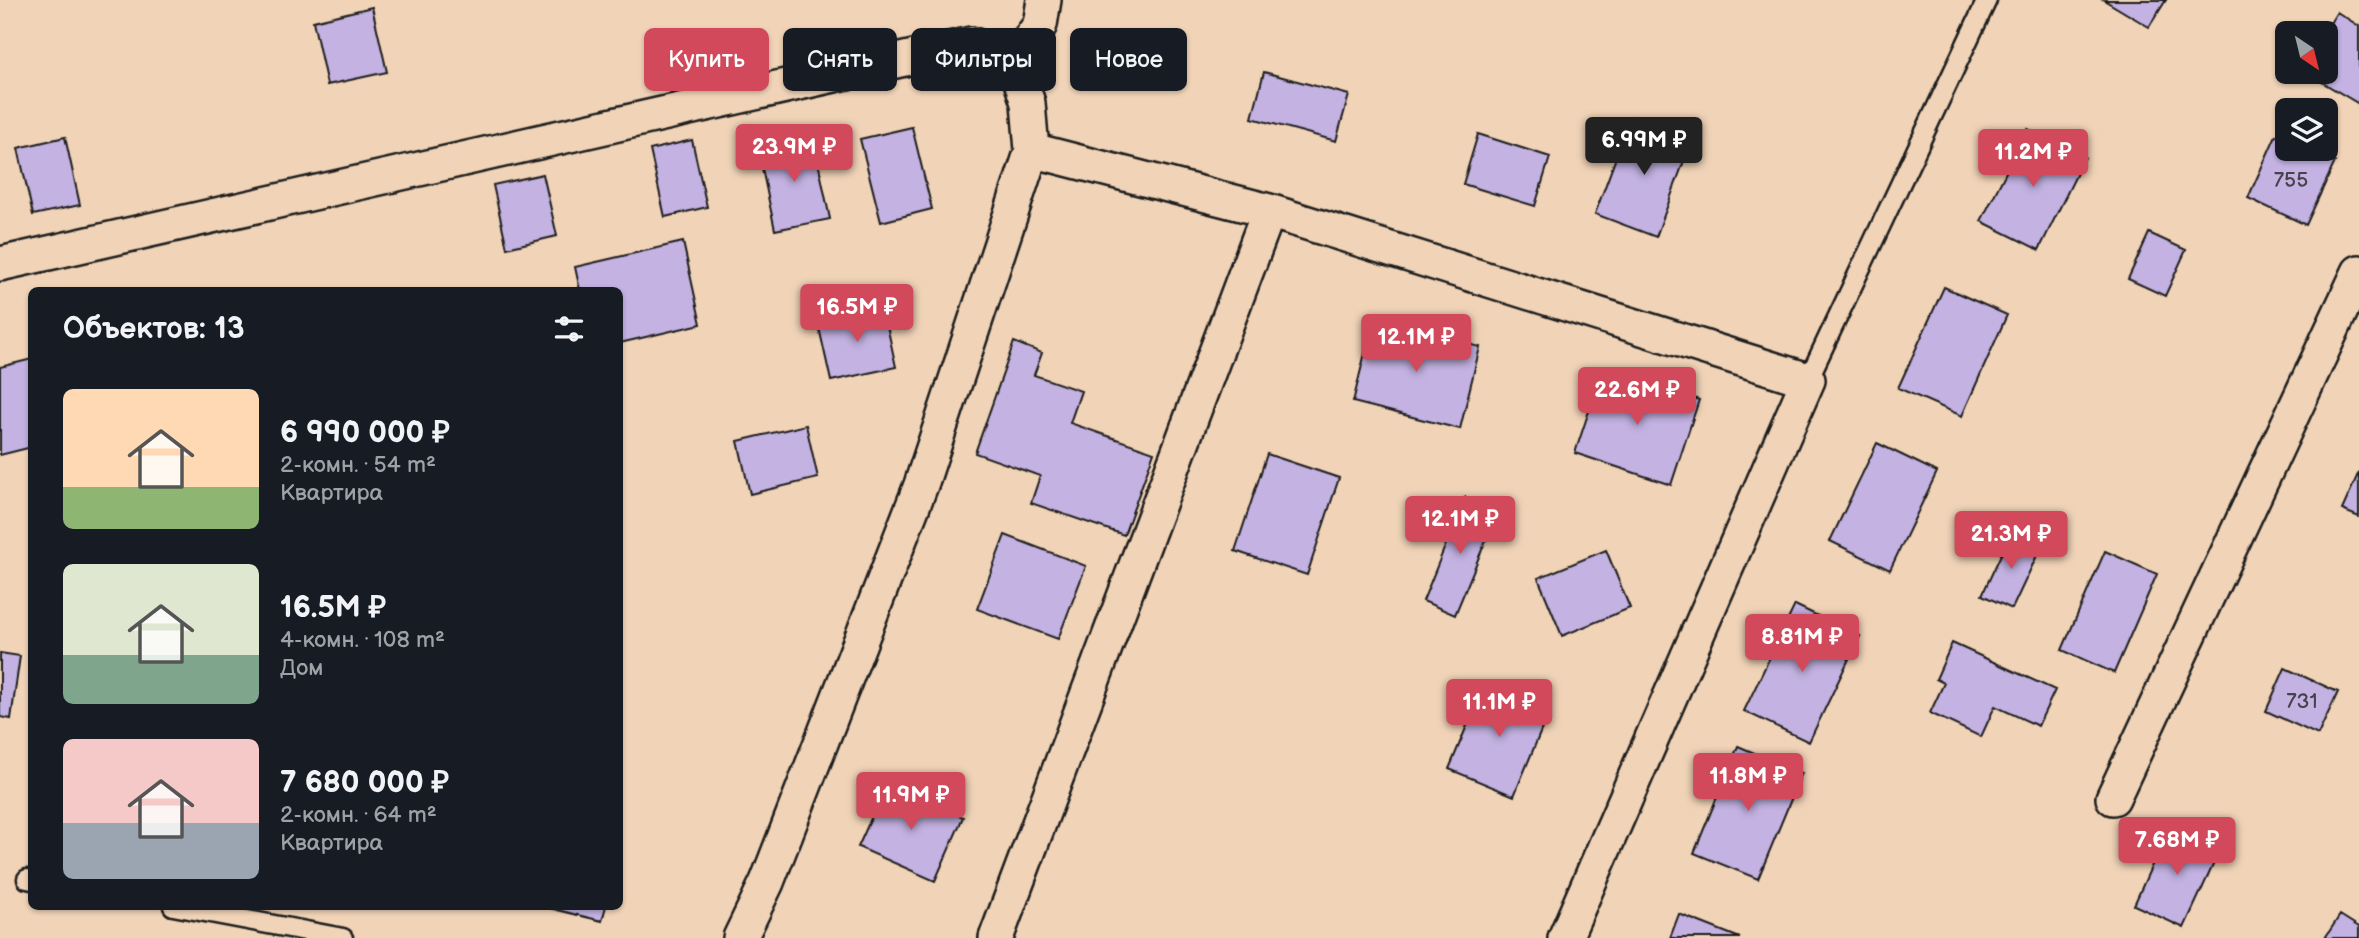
<!DOCTYPE html>
<html lang="ru">
<head>
<meta charset="utf-8">
<style>
	body { margin:0; font-family:"Balsamiq Sans",sans-serif; background:#242831; color:#f1f3f6; height:100vh; display:flex; flex-direction:column; font-size:26px; white-space:nowrap }
	* { box-sizing:border-box; margin:0 }
	p { font-size:23px; color:#9ea1a6 }
	.icon { flex:none; width:38px; height:38px; fill:none; stroke:currentColor; stroke-width:2; stroke-linecap:round; stroke-linejoin:round }
	.map { position:relative; flex:1; overflow:hidden }
	.panel { position:absolute; left:28px; top:287px; width:595px; height:623px; display:flex; flex-direction:column; background:#171b24; border-radius:10px; box-shadow:0 2px 5px #0004 }
	.panel>* { flex:none }
	.top-card { position:absolute; left:644px; top:28px; width:665px; height:63px; display:flex; gap:14px }
	.needle { width:46px; rotate:145deg }
	.buttons { position:absolute; left:2275px; top:21px; display:grid; gap:14px }
	.buttons a { display:grid; place-items:center; width:63px; height:63px; border-radius:10px; background:#171b24; box-shadow:0 2px 5px #0004; font-size:35px }
	.price { position:absolute; translate:-50% -60px; padding:0 16px; border-radius:7px; background:#d1495b; color:#fff; font-size:23px; line-height:46px; filter:drop-shadow(0 2px 4px #0008) }
	.price::after { content:''; position:absolute; left:50%; top:42px; width:21px; height:16px; margin-left:-10px; background:inherit; clip-path:polygon(0 0,100% 0,50% 100%) }
	.price.on { background:#222; color:#fff }
	ul { padding:0; list-style:none }
	li { display:flex; align-items:center; gap:21px; height:175px; padding:0 35px }
	li span { display:grid; place-items:center; flex:none; width:196px; height:140px; border-radius:10px; color:#555 }
	li>.icon { margin-inline-start:auto }
	span .icon { width:84px; height:84px; fill:#fffc; stroke-width:1 }
	li b { font-size:30px }
	h2 { display:flex; justify-content:space-between; align-items:center; height:84px; padding:0 35px; font-size:30px }
	.chip { padding:0 24px; border-radius:10px; background:#171b24; box-shadow:0 2px 5px #0004; font-size:24px; line-height:63px }
	.chip.on { background:#d1495b; color:#fff }
	.map>svg:first-child { display:block }
	.building { fill:#c3b2e2; stroke:#1c1c1c; stroke-width:2 }
	.lines { fill:none; stroke-linecap:round; stroke-linejoin:round }
	.lane-casing { stroke:#1c1c1c; stroke-width:23 }
	.street-casing { stroke:#1c1c1c; stroke-width:38 }
	.lane { stroke:#f1d4b8; stroke-width:18 }
	.street { stroke:#f1d4b8; stroke-width:33 }
	.labels { text-anchor:middle; stroke-width:5; stroke-linejoin:round; paint-order:stroke }
	.number-label { font-size:21px; fill:#46424e }
</style>
</head>
<body>
<div class="map">
<svg width="2359" height="938" viewBox="0 0 2359 938">
	<rect width="100%" height="100%" fill="#f1d4b8"/>
	<filter id="ink" filterUnits="userSpaceOnUse"><feTurbulence type="fractalNoise" baseFrequency=".0143" numOctaves="2"/><feDisplacementMap in="SourceGraphic" scale="14" xChannelSelector="R" yChannelSelector="G"/><feConvolveMatrix kernelMatrix="1 2 1 2 8 2 1 2 1" color-interpolation-filters="sRGB"/></filter>
	<g filter="url(#ink)">
		<path class="building" d="M 2104,0 L 2166,0 L 2149,27 Z
			M 372,7 L 387,72 L 327,85 L 313,21 Z
			M 2337,12 L 2359,26 L 2359,104 L 2305,72 L 2326,72 L 2324,33 Z
			M 1264,72 L 1349,95 L 1336,141 L 1252,118 Z
			M 1631,117 L 1692,139 L 1656,237 L 1595,214 Z
			M 912,127 L 932,209 L 881,222 L 860,139 Z
			M 2028,129 L 2085,157 L 2039,250 L 1981,221 Z
			M 1478,134 L 1550,157 L 1535,206 L 1463,184 Z
			M 2276,135 L 2287,140 L 2287,149 L 2306,149 L 2335,162 L 2306,225 L 2248,198 Z
			M 65,137 L 80,205 L 33,215 L 18,148 Z
			M 813,138 L 830,219 L 775,230 L 758,149 Z
			M 692,140 L 707,207 L 665,217 L 650,150 Z
			M 543,174 L 557,236 L 507,248 L 493,185 Z
			M 2149,233 L 2186,250 L 2165,296 L 2128,279 Z
			M 683,242 L 701,324 L 620,343 L 620,290 L 580,290 L 575,267 Z
			M 1944,287 L 2007,315 L 1962,416 L 1898,388 Z
			M 883,307 L 896,367 L 831,381 L 818,323 Z
			M 1373,320 L 1480,347 L 1460,429 L 1353,402 Z
			M 1014,342 L 1042,353 L 1034,375 L 1081,391 L 1070,423 L 1154,452 L 1124,535 L 1031,503 L 1040,476 L 975,453 Z
			M 32,359 L 32,447 L 0,455 L 0,367 Z
			M 1603,369 L 1699,400 L 1671,485 L 1575,453 Z
			M 806,425 L 818,478 L 750,494 L 738,441 Z
			M 1877,443 L 1937,472 L 1890,570 L 1830,541 Z
			M 1267,454 L 1339,478 L 1307,575 L 1235,551 Z
			M 2359,472 L 2359,517 L 2342,510 Z
			M 1465,497 L 1498,511 L 1455,615 L 1423,601 Z
			M 2011,533 L 2041,547 L 2012,609 L 1982,595 Z
			M 1005,535 L 1086,566 L 1058,639 L 977,609 Z
			M 1606,550 L 1630,608 L 1562,636 L 1538,578 Z
			M 2105,551 L 2157,574 L 2114,673 L 2062,650 Z
			M 1795,605 L 1860,636 L 1809,742 L 1744,711 Z
			M 1952,643 L 2055,690 L 2038,726 L 1995,706 L 1981,737 L 1930,713 L 1944,683 L 1936,679 Z
			M 0,653 L 20,656 L 11,719 L 0,717 Z
			M 2285,668 L 2338,692 L 2318,735 L 2266,711 Z
			M 1485,682 L 1550,709 L 1514,796 L 1449,769 Z
			M 1738,746 L 1802,773 L 1758,879 L 1694,853 Z
			M 887,783 L 963,817 L 935,881 L 858,847 Z
			M 2169,827 L 2220,850 L 2184,928 L 2134,905 Z
			M 541,906 L 606,906 L 602,921 Z
			M 1679,914 L 1740,938 L 1670,938 Z
			M 2340,915 L 2359,927 L 2359,938 L 2325,938 Z"/>
		<g class="lines">
			<defs>
				<path id="lane" d="M 1808,380 L 1987,0
					M 27,879 L 32,880
					M 173,906 L 343,938"/>
				<path id="street" d="M 1014,60 L 1040,25 L 1044,0
					M 1032,150 L 1269,211 L 1808,380 L 1565,938
					M 0,264 L 971,44 L 1014,60 L 1028,103 L 1032,150 L 921,485 L 767,882 L 740,938
					M 2113,798 L 2359,272
					M 996,938 L 1269,211"/>
			</defs>
			<use href="#lane" class="lane-casing"/>
			<use href="#street" class="street-casing"/>
			<use href="#lane" class="lane"/>
			<use href="#street" class="street"/>
		</g>
	</g>
	<g class="labels">
		<g class="number-label">
			<text x="2291" y="187">755</text>
			<text x="2302" y="708">731</text>
		</g>
	</g>
</svg>
<div class="buttons">
<a><svg class="needle" viewBox="-14 -14 28 28"><path d="M0-13l5 13h-10z" fill="#e53935"/><path d="M0 13l5-13h-10z" fill="#9ea1a6"/></svg></a>
<a><svg class="icon" aria-label="layers" viewBox="0 0 24 24"><path d="M12 4l9 5-9 5-9-5zM3 14l9 5 9-5"/></svg></a>
</div>
<b class="price on" style="left:1644px;top:177px">6.99M ₽</b>
<b class="price" style="left:794px;top:184px">23.9M ₽</b>
<b class="price" style="left:2033px;top:189px">11.2M ₽</b>
<b class="price" style="left:857px;top:344px">16.5M ₽</b>
<b class="price" style="left:1416px;top:374px">12.1M ₽</b>
<b class="price" style="left:1637px;top:427px">22.6M ₽</b>
<b class="price" style="left:1460px;top:556px">12.1M ₽</b>
<b class="price" style="left:2011px;top:571px">21.3M ₽</b>
<b class="price" style="left:1802px;top:674px">8.81M ₽</b>
<b class="price" style="left:1499px;top:739px">11.1M ₽</b>
<b class="price" style="left:1748px;top:813px">11.8M ₽</b>
<b class="price" style="left:911px;top:832px">11.9M ₽</b>
<b class="price" style="left:2177px;top:877px">7.68M ₽</b>
<div class="top-card">
<a class="chip on">Купить</a>
<a class="chip">Снять</a>
<a class="chip">Фильтры</a>
<a class="chip">Новое</a>
</div>
<section class="panel">
<h2>Объектов: 13<svg class="icon" aria-label="filters" viewBox="0 0 24 24"><path d="M4 7h16M4 17h16"/><circle cx="9" cy="7" r="2"/><circle cx="15" cy="17" r="2"/></svg></h2>
<ul>
<li><span style="background:linear-gradient(#ffd9b3 70%,#8fb573 0)"><svg class="icon" aria-label="home" viewBox="0 0 24 24"><path d="M3 11l9-7 9 7M6 9v11h12V9"/></svg></span><div><b>6 990 000 ₽</b><p>2-комн. · 54 m²</p><p>Квартира</p></div></li>
<li><span style="background:linear-gradient(#dfe7d0 65%,#7fa58c 0)"><svg class="icon" aria-label="home" viewBox="0 0 24 24"><path d="M3 11l9-7 9 7M6 9v11h12V9"/></svg></span><div><b>16.5M ₽</b><p>4-комн. · 108 m²</p><p>Дом</p></div></li>
<li><span style="background:linear-gradient(#f6c9c9 60%,#9aa5b1 0)"><svg class="icon" aria-label="home" viewBox="0 0 24 24"><path d="M3 11l9-7 9 7M6 9v11h12V9"/></svg></span><div><b>7 680 000 ₽</b><p>2-комн. · 64 m²</p><p>Квартира</p></div></li>
</ul>
</section>
</div>
</body>
</html>
